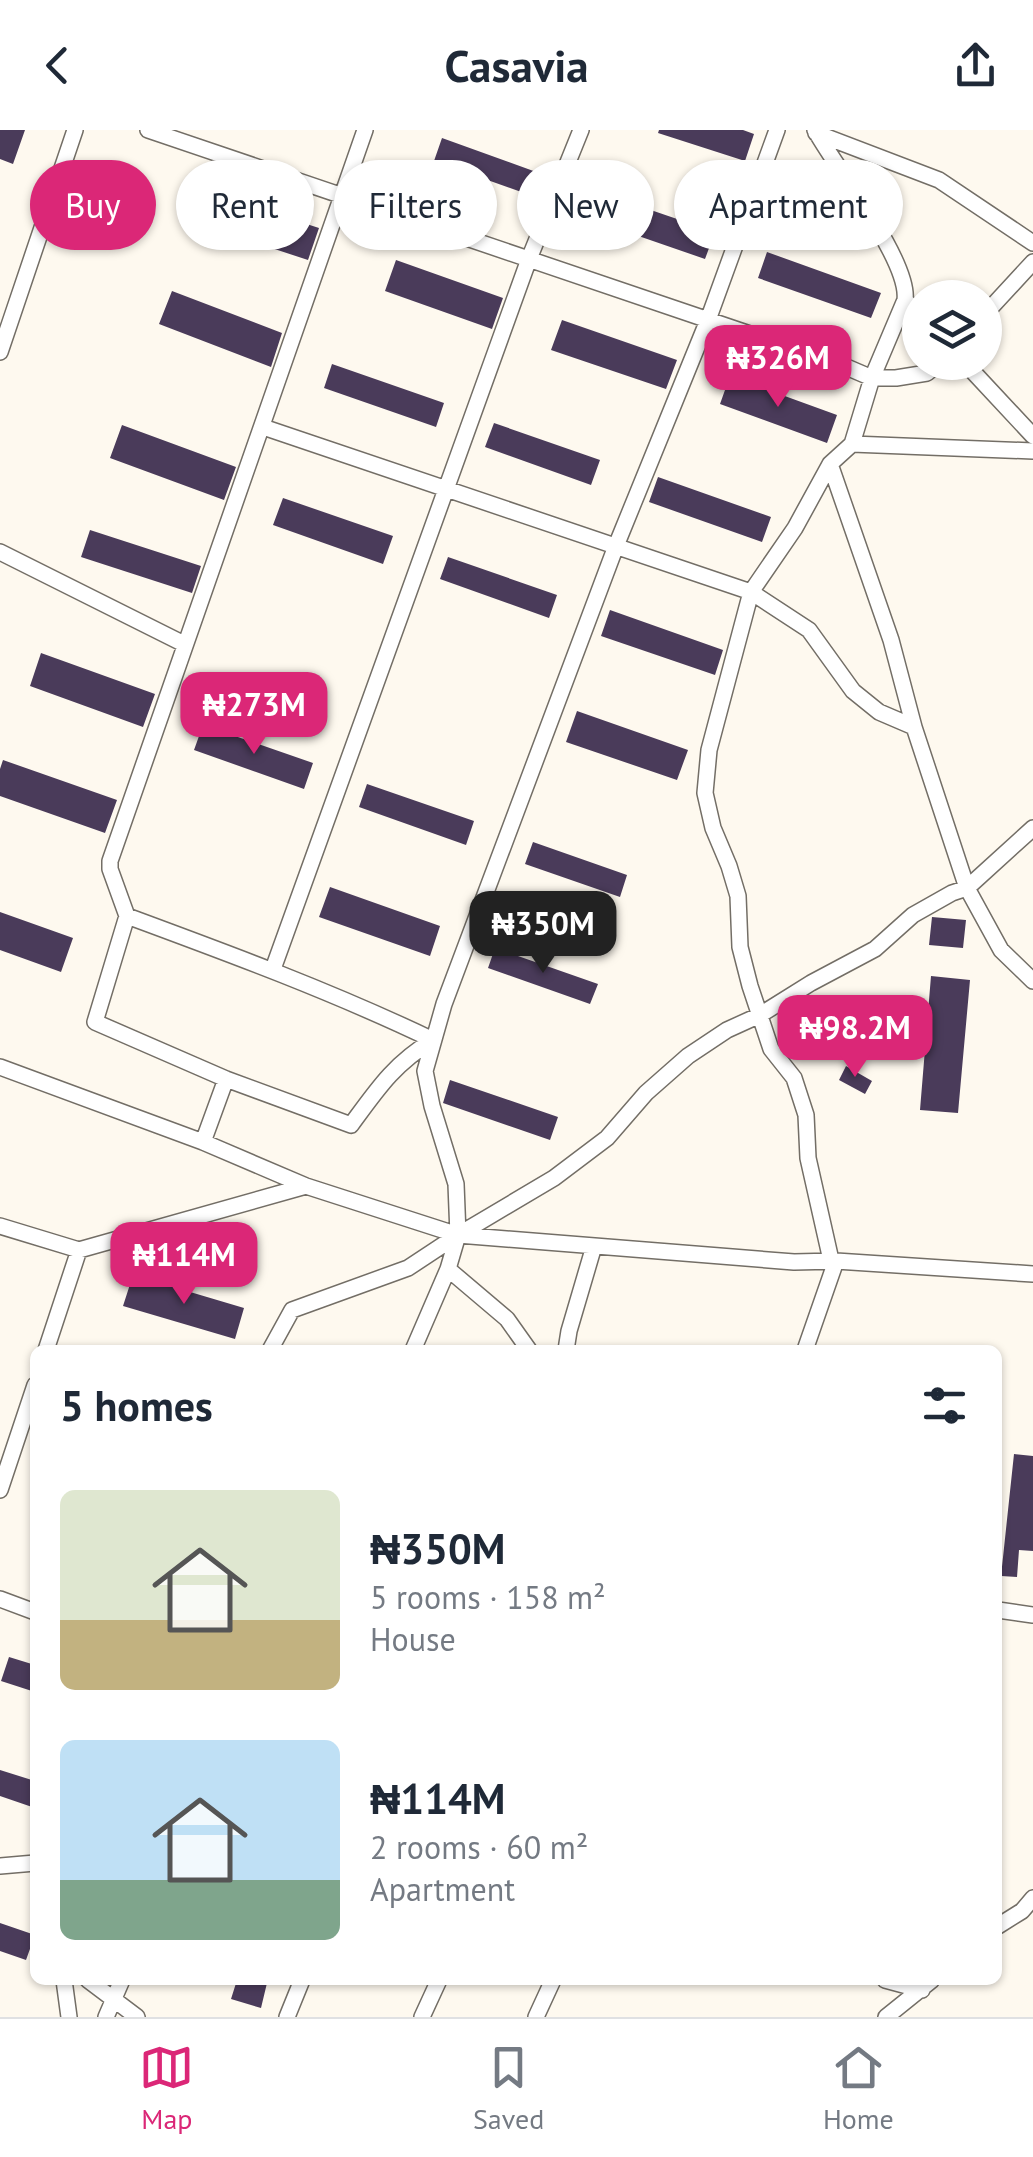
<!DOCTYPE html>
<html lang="en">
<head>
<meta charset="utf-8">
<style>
	body { margin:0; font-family:"PT Sans",sans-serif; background:#f6f6f7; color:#1f2937; height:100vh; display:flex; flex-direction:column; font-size:38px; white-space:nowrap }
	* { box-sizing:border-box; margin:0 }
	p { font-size:32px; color:#747a83 }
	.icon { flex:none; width:55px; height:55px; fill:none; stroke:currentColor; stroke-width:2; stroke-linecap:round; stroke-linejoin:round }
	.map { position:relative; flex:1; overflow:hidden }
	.sheet { position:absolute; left:30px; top:1215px; width:972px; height:640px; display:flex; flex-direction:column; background:#fff; border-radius:15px; box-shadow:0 2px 8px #0004 }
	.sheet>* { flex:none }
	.hud { position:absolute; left:30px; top:30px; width:975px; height:90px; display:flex; gap:20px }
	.buttons { position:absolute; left:902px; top:150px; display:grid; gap:20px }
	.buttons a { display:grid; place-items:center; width:100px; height:100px; border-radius:50%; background:#fff; box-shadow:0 2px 8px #0004; font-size:50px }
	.price { position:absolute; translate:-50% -85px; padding:0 22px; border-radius:20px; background:#db2777; color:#fff; font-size:32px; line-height:65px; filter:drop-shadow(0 2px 5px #0008) }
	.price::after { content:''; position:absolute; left:50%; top:60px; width:30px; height:22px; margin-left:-15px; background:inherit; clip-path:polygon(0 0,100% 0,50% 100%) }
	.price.selected { background:#222; color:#fff }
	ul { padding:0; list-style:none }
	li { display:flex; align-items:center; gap:30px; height:250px; padding:0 30px }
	li span { display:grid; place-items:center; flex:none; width:280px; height:200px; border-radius:15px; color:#555 }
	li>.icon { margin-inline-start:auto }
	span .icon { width:120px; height:120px; fill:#fffc; stroke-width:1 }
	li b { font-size:42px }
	h2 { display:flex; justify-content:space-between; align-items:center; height:120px; padding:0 30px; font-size:42px }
	.chip { padding:0 35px; border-radius:45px; background:#fff; box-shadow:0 2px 8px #0004; font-size:35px; line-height:90px }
	.chip.selected { background:#db2777; color:#fff }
	header { display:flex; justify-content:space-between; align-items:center; height:130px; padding:0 30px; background:#fff; font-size:45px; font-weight:700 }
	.tab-bar { display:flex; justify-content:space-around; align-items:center; height:140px; border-top:2px solid #e0e1e3; background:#fff; font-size:28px; color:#747a83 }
	.tab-bar a { display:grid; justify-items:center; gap:5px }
	.tab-bar .selected { color:#db2777 }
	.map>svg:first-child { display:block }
	.building { fill:#4a3b5a }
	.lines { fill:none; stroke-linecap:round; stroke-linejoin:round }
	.street-casing { stroke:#736e66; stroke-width:18 }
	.street { stroke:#fff; stroke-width:15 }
</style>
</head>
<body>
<header><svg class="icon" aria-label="back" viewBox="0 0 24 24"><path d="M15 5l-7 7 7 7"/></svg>Casavia<svg class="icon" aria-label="share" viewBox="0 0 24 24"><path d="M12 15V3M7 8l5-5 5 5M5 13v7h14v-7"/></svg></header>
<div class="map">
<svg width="1033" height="1887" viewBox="0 0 1033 1887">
	<rect width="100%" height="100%" fill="#fef9ef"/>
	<path class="building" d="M 0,0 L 25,0 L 13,34 L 0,29 Z
		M 659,0 L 743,0 L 754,4 L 745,31 L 658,3 Z
		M 442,8 L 550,47 L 541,69 L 434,31 Z
		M 208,62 L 319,98 L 308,130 L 198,94 Z
		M 607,65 L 715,102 L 705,129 L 598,92 Z
		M 767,122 L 881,163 L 871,188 L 758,148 Z
		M 396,130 L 503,168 L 492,199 L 385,161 Z
		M 172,161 L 282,203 L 271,237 L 159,194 Z
		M 562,190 L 677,230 L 666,259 L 551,220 Z
		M 332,234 L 444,273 L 436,297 L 324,258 Z
		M 730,246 L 837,285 L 827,313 L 720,274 Z
		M 494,293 L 600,330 L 591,355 L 485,317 Z
		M 122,295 L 236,337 L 224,370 L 110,328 Z
		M 658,347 L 771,387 L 762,412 L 649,372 Z
		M 283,368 L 393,406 L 383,434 L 273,395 Z
		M 90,400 L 201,436 L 192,463 L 81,427 Z
		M 448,427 L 557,465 L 549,488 L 440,449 Z
		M 610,480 L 723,520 L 715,545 L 601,506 Z
		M 41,523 L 155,564 L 143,597 L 30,556 Z
		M 577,581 L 688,620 L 677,650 L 566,612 Z
		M 203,595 L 313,633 L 304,659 L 194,620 Z
		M 3,630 L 117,670 L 105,703 L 0,666 L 0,639 Z
		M 367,654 L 474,691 L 466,715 L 359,677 Z
		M 533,712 L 627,745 L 620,767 L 525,734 Z
		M 330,757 L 440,796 L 430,826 L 319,787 Z
		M 0,782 L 73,808 L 61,842 L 0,820 Z
		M 932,787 L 966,790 L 963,818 L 929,815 Z
		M 495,818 L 598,854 L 590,874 L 488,838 Z
		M 931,846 L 970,850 L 958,983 L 920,980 Z
		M 845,900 L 869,917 L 855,935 L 832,917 Z
		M 846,936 L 872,951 L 865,964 L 839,950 Z
		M 450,950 L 558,987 L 550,1010 L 443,973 Z
		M 133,1145 L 244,1178 L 235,1209 L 123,1176 Z
		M 1014,1324 L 1033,1326 L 1033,1421 L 1019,1420 L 1017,1447 L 1001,1446 Z
		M 9,1527 L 35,1535 L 35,1562 L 1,1551 Z
		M 0,1640 L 35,1651 L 35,1678 L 0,1666 Z
		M 0,1793 L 35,1805 L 26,1830 L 0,1821 Z
		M 237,1850 L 257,1850 L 267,1853 L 261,1878 L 231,1869 Z"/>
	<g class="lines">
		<defs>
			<path id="street" d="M 148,0 L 844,236 L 872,248 L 896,248 L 927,243 L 940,232
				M 365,0 L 110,731 L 110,739 L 127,786 C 230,824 333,862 433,910
				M 815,0 C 835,37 910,131 905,170 L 872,248 L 852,314 L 830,334 L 795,398 L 751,462 L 709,620 L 705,663 L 713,698 L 729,736 L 738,766 L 740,817 L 750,856 L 771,919 L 794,948 L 806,985 L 808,1028 L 833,1139
				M 816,3 L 939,50 L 1033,113
				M 905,170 L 920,185
				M 985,184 L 1033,132
				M 0,222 L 75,0
				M 964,232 L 1033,306
				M 263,297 L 751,462 L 809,500 L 853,561 L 879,582 L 914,597 L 891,510 L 830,334
				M 852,314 L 1033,321
				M 0,422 L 184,514
				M 914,597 L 967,758 L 1001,820 L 1033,851
				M 127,786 L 95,892 L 226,949 L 351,995 C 378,958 394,934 433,910
				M 273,839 L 529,129 L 581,0
				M 0,937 L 203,1012 L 306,1056 L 458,1105 L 794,1132 L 836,1131 L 1033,1144
				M 203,1012 L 226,949
				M 0,1096 L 79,1120 L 306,1056
				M 448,1139 L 507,1189 L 529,1220
				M 46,1220 L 79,1120
				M 270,1220 L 292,1180 L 408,1138 L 458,1105 L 554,1048 L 607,1008 L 646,963 L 688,926 L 727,900 L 760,885 L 811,853 L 875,819 L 913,785 L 952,763 L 967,758 L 1033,698
				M 413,1220 L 448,1139 L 458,1105 L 456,1054 L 432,976 L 425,941 L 444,874 L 616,416 L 708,190 L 777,0
				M 566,1220 L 569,1201 L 594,1116
				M 805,1220 L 836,1131
				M 0,1360 L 35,1255
				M 0,1469 L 35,1482
				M 998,1480 L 1033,1485
				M 0,1736 L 35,1733
				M 998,1796 L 1022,1781 L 1033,1768
				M 64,1850 L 69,1887
				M 88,1850 L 137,1887
				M 885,1850 L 922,1860
				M 106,1887 L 122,1850
				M 287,1887 L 302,1850
				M 422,1887 L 439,1850
				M 536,1887 L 553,1850
				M 886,1887 L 932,1850"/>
		</defs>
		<use href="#street" class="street-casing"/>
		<use href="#street" class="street"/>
	</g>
</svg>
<div class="buttons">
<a><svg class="icon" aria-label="layers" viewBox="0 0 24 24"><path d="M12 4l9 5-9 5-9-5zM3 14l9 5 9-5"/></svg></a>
</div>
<b class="price" style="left:778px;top:280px">₦326M</b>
<b class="price" style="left:254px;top:627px">₦273M</b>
<b class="price selected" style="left:543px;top:846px">₦350M</b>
<b class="price" style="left:855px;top:950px">₦98.2M</b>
<b class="price" style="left:184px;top:1177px">₦114M</b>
<div class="hud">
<a class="chip selected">Buy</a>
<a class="chip">Rent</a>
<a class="chip">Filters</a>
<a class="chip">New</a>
<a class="chip">Apartment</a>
</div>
<section class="sheet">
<h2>5 homes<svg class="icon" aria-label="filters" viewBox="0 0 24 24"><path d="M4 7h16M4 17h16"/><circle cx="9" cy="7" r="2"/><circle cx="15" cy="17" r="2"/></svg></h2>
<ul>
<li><span style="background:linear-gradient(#dfe7d0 65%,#c2b280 0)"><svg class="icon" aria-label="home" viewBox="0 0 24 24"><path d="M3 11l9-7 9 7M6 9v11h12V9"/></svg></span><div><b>₦350M</b><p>5 rooms · 158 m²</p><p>House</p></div></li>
<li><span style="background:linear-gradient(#bfe0f5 70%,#7fa58c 0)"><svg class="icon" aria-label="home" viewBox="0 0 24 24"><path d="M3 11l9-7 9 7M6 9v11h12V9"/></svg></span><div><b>₦114M</b><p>2 rooms · 60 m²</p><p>Apartment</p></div></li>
</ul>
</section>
</div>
<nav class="tab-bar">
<a class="selected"><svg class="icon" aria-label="map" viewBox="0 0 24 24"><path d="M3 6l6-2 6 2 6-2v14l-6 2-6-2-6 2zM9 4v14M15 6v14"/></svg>Map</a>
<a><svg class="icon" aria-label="saved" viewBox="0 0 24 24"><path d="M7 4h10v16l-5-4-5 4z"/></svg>Saved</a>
<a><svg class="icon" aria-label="home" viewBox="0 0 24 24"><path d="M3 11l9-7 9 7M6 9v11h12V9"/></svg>Home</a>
</nav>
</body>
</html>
